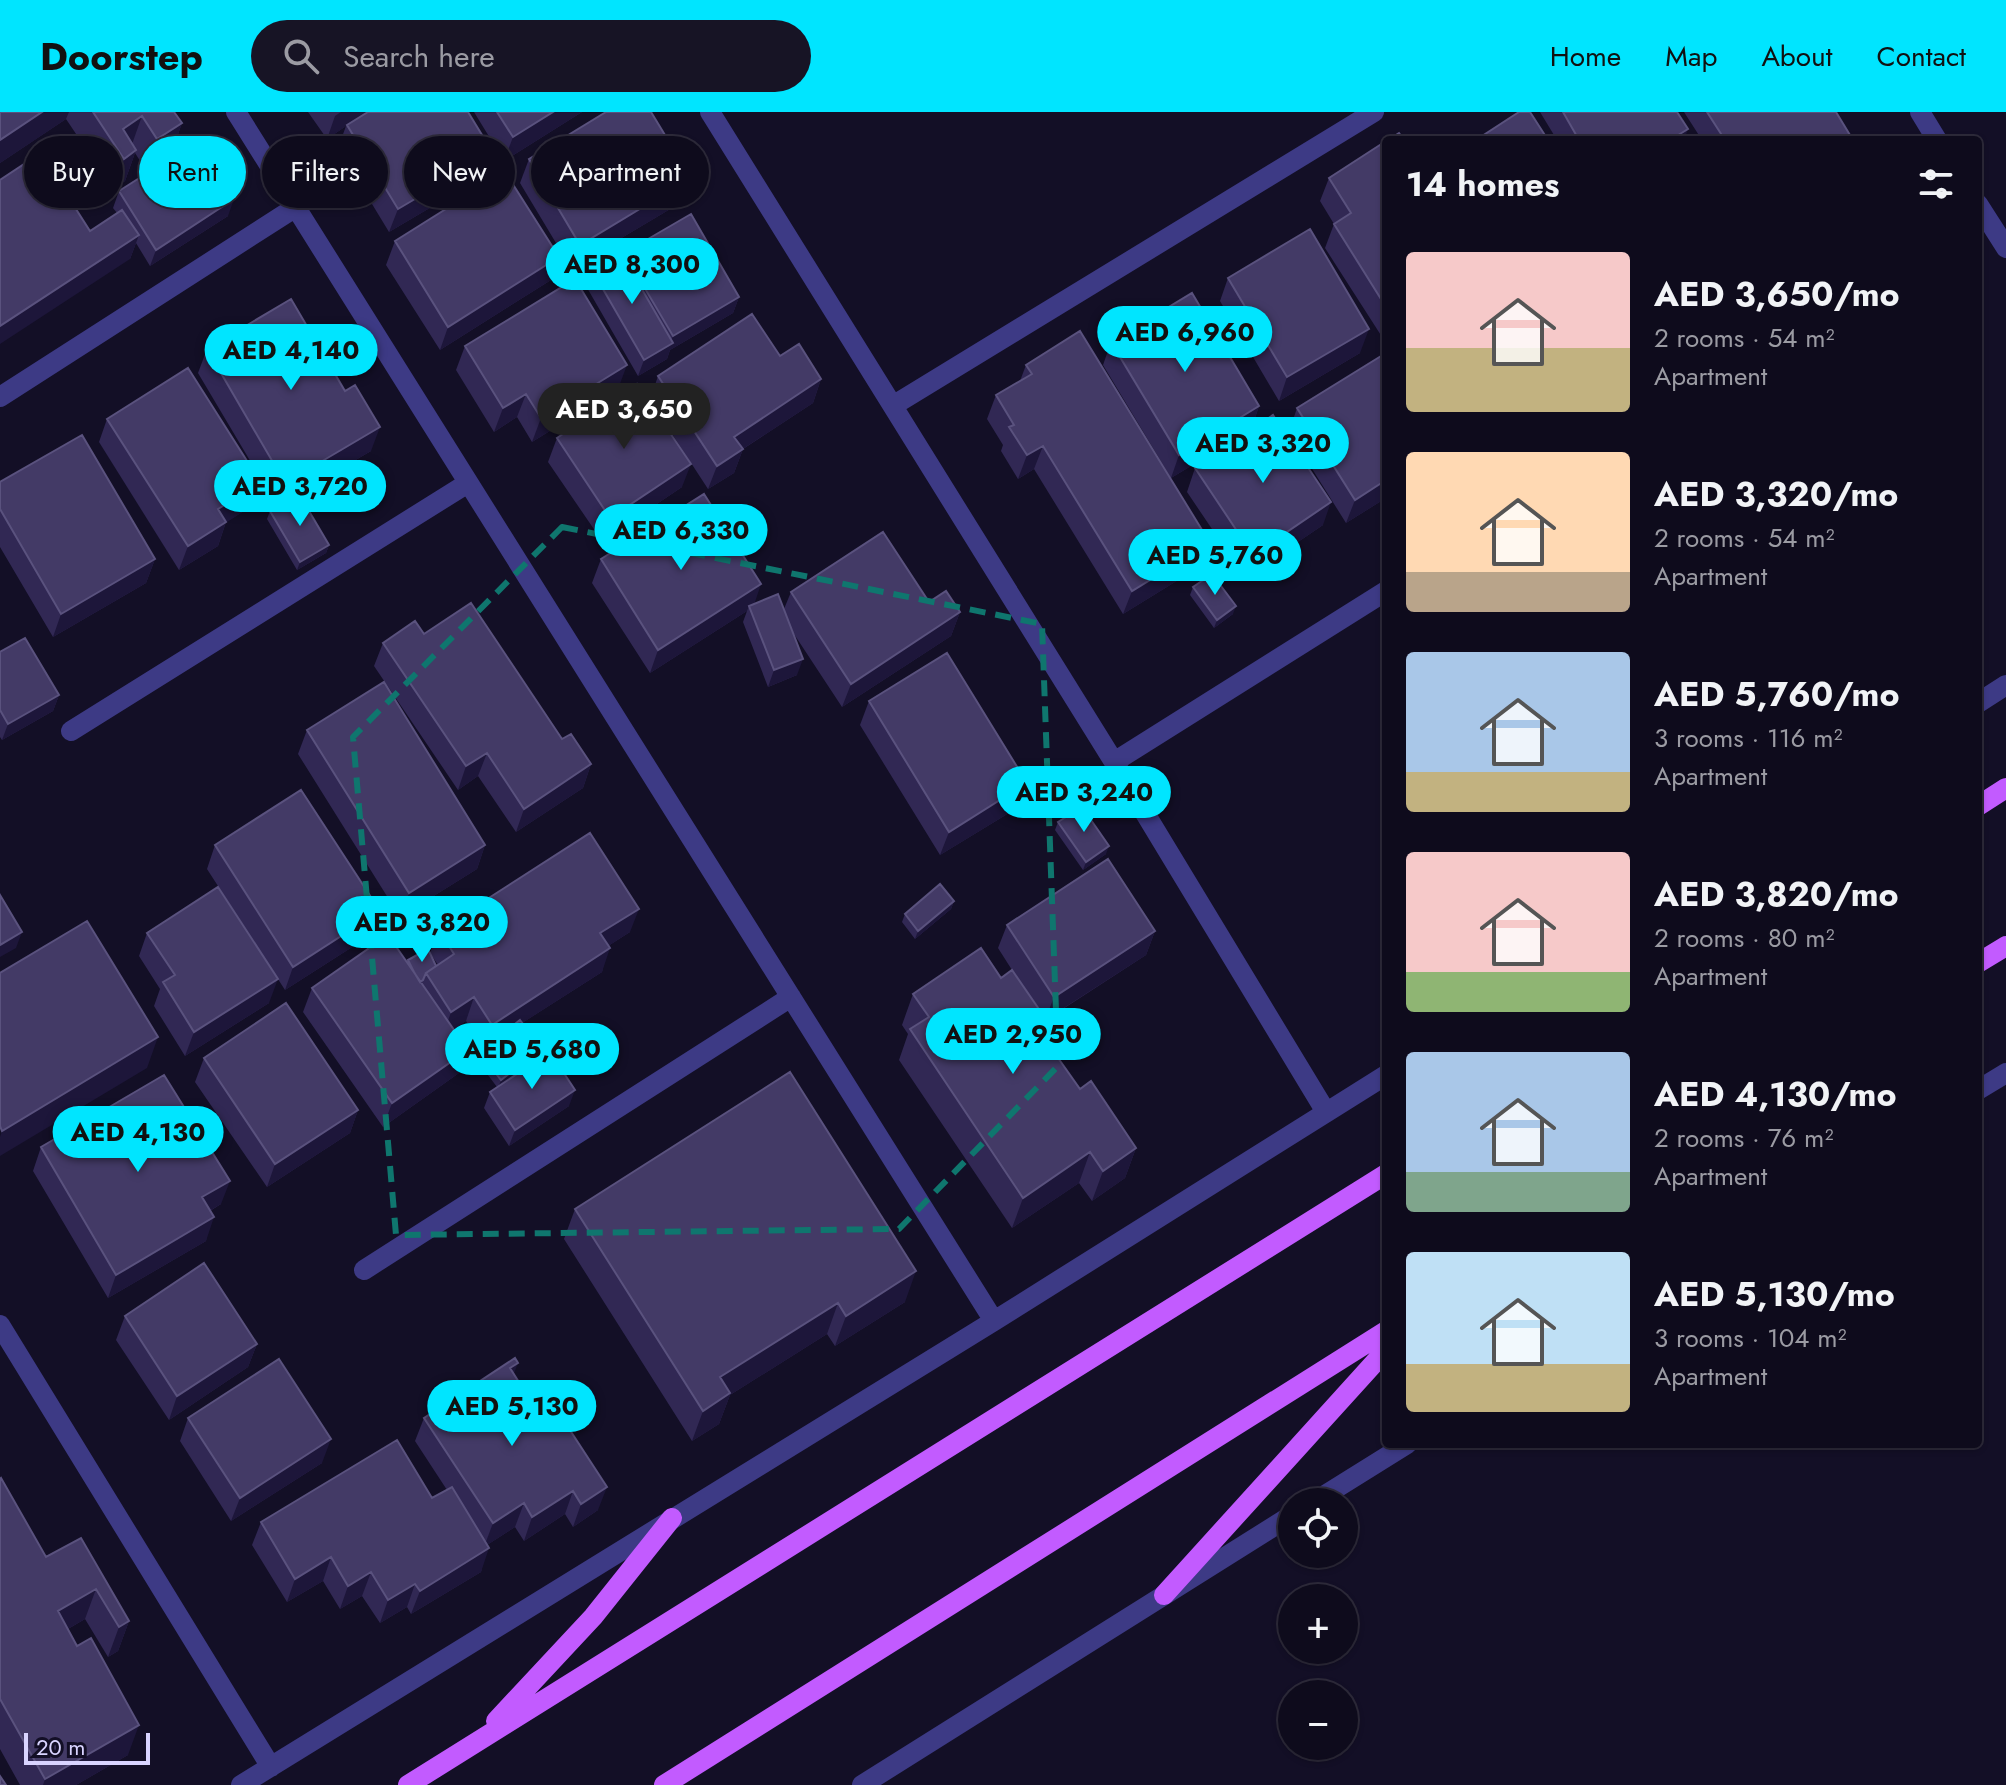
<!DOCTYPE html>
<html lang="en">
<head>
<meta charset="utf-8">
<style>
	body { margin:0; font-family:Jost,sans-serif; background:#171425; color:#f1f3f6; height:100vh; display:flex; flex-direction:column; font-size:30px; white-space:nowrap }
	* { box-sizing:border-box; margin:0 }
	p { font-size:26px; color:#9b9ba3 }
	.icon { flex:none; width:44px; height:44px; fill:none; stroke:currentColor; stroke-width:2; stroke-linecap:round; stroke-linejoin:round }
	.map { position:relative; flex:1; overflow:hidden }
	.side { position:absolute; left:1382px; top:24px; width:600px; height:1312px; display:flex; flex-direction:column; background:#0e0b1c; border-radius:8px; box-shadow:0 2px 6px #0004,0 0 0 2px #2e2b3b }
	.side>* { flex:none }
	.top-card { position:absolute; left:24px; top:24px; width:760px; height:72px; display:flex; gap:16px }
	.buttons { position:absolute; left:1278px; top:1376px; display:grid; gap:16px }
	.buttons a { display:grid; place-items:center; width:80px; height:80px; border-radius:50%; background:#0e0b1c; box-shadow:0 2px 6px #0004,0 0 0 2px #2e2b3b; font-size:40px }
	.scale { position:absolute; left:24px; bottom:20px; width:126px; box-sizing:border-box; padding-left:8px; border:4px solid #d9d4ff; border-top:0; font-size:22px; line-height:28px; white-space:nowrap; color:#d9d4ff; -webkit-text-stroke:6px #130f26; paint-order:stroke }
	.price { position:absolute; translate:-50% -68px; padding:0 18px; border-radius:28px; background:#00e5ff; color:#111; font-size:26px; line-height:52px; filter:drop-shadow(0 2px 4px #0008) }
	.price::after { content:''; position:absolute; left:50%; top:48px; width:24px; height:18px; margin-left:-12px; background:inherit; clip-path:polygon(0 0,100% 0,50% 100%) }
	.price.current { background:#222; color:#fff }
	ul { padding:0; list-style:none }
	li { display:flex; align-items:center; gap:24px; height:200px; padding:0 24px }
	li span { display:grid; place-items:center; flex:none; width:224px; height:160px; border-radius:8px; color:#555 }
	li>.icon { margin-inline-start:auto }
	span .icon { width:96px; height:96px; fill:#fffc; stroke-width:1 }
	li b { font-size:34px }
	h2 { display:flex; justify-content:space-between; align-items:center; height:96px; padding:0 24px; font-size:34px }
	.tag { padding:0 28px; border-radius:36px; background:#0e0b1c; box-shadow:0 2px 6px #0004,0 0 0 2px #2e2b3b; font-size:28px; line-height:72px }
	.tag.current { background:#00e5ff; color:#111 }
	header { display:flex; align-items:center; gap:48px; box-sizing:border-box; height:112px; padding:0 40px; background:#00e5ff; color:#111 }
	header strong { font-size:38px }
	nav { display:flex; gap:44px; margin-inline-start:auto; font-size:28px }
	.search { width:560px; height:72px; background:#171425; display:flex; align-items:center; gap:20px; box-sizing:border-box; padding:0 28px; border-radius:44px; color:#9b9ba3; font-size:30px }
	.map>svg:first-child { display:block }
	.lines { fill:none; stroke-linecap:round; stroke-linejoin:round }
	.minor { stroke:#3d3a85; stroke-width:20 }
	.major { stroke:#c25bff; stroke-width:20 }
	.wall { fill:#312854 }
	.shaded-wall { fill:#1d163a }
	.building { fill:#433a66; stroke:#5a527e; stroke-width:2 }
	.marked { fill:none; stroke:#0f766e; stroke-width:6; stroke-dasharray:16 10; stroke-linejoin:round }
</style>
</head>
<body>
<header>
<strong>Doorstep</strong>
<div class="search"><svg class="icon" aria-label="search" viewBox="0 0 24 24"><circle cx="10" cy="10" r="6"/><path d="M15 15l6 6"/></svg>Search here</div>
<nav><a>Home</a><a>Map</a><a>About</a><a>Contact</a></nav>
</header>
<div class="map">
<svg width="2006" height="1673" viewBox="0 0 2006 1673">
	<rect width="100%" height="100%" fill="#130f26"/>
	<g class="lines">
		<path class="minor" d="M 236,0 L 994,1209
			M 710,0 L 1114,650 L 1326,1000
			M 1920,0 L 1937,28
			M 1978,92 L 2006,136
			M 0,285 L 296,95
			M 894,293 L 1374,0
			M 1978,591 L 2006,573
			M 71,619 L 468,371
			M 1114,650 L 1386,479
			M 1978,978 L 2006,961
			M 364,1158 L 791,885
			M 0,1213 L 271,1655
			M 1314,1390 L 1407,1332
			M 241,1673 L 994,1209 L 1386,963
			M 862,1673 L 1292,1403"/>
		<path class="major" d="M 1978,694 L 2006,676
			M 1978,851 L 2006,834
			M 1164,1483 L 1386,1238
			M 496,1609 L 593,1505 L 672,1406
			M 408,1673 L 1386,1062
			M 664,1673 L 1386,1219"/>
	</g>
	<path class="wall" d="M 0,0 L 174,0 L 182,11 L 171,42 L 146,58 L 135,41 L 125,69 L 113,77 L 66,7 L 0,51 Z
		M 308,0 L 367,0 L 357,7 L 484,64 L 389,120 L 338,36 L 346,14 L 327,27 Z
		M 474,0 L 582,0 L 504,49 Z
		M 1540,0 L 1677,0 L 1684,28 L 1557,28 Z
		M 1684,0 L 1836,0 L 1853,28 L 1702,28 Z
		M 1386,29 L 1386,227 L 1384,228 L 1325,136 L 1334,112 L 1320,89 L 1329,66 Z
		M 529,47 L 691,66 L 682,90 L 571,156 L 520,71 Z
		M 82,57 L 74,81 L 68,85 L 90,119 L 117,101 L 113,96 L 119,79 L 228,104 L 150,154 L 136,131 L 130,147 L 0,68 Z
		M 395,129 L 559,145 L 551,168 L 440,238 L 386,153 Z
		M 624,141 L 739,185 L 733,201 L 670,238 L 667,247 L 638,264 L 586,174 L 592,158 L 623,145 Z
		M 1228,166 L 1360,241 L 1279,289 L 1220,189 Z
		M 1111,230 L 1259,294 L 1251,318 L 1171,366 L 1103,253 Z
		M 465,234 L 618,277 L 532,330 L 517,305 L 494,320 L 456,258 Z
		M 207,237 L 371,339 L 277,394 L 198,261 Z
		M 1386,241 L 1386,386 L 1346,411 L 1289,320 L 1297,296 Z
		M 780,244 L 821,267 L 813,291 L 743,337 L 734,361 L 708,377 L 650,288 L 658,264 Z
		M 1026,253 L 1210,431 L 1201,454 L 1123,502 L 1034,357 L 1018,367 L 1001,339 L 1003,333 L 987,307 L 996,283 L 1020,269 Z
		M 107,307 L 261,371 L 252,394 L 226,410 L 218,434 L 179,458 L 99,330 Z
		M 557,326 L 682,375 L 602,429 L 548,350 Z
		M 1195,356 L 1323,413 L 1245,466 L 1187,380 Z
		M 0,370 L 155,447 L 146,471 L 53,525 L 0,435 Z
		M 270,399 L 329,433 L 326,441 L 297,458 L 267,407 Z
		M 601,447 L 754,492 L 784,497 L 791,480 L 929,490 L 960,500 L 951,524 L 842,595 L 792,519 L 797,563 L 768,575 L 743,510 L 747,499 L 650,561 L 592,471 Z
		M 1193,475 L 1233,502 L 1214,516 L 1190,483 Z
		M 424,522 L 562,627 L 591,652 L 583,676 L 516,720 L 478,664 L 458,678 L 374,554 L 383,531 Z
		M 0,540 L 59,583 L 53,599 L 2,628 L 0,625 Z
		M 869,589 L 1019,695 L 940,743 L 860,613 Z
		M 307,618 L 485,733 L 477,757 L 400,805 L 298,642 Z
		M 1058,710 L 1106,742 L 1083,758 L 1055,718 Z
		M 215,733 L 371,823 L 285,878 L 207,757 Z
		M 954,789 L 951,797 L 915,827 L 902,810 L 905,802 Z
		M 1007,813 L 1155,819 L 1146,843 L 1046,908 L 1049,933 L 1080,977 L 1136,1036 L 1125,1066 L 1092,1089 L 1079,1071 L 1012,1116 L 899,948 L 908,922 L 902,913 L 913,882 L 1001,866 L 1012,858 L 998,836 Z
		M 439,818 L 630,820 L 608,834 L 602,860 L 522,911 L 539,944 L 509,967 L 569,994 L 509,1034 L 484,996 L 490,980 L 497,975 L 469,938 L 472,930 L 477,926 L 466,909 L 453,917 L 468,938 L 459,961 L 383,1015 L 303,900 L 312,876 L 407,850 L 408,848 L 436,854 L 438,853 L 430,841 Z
		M 147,821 L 269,891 L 185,944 L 154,894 L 160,877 L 139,844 Z
		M 204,946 L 358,998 L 350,1021 L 267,1075 L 195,970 Z
		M 41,1035 L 221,1092 L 210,1099 L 206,1129 L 108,1186 L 33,1059 Z
		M 575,1097 L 905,1190 L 835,1234 L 827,1222 L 730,1283 L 719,1312 L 692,1329 L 564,1127 Z
		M 125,1204 L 257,1232 L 248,1255 L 169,1308 L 116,1228 Z
		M 514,1262 L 598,1398 L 573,1415 L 565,1402 L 524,1429 L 515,1415 L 487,1433 L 481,1460 L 411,1502 L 407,1495 L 380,1511 L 362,1484 L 340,1497 L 323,1469 L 287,1490 L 252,1433 L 261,1410 L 432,1386 L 447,1378 L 415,1329 L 424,1306 Z
		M 188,1306 L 322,1351 L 231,1409 L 180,1329 Z
		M 0,1367 L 46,1445 L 81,1426 L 129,1509 L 118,1539 L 108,1545 L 85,1507 L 68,1517 L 128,1643 L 76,1673 L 20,1673 L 0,1637 Z"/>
	<path class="shaded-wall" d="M 42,0 L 69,0 L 66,7 L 0,51 L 0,28 Z
		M 341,0 L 367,0 L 327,27 L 335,4 Z
		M 553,0 L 582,0 L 504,49 L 513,25 Z
		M 142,4 L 131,35 L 123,17 Z
		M 182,11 L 171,42 L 146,58 L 157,27 Z
		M 1688,17 L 1684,28 L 1670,28 Z
		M 136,38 L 125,69 L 113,77 L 124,47 Z
		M 493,41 L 484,64 L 389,120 L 398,97 Z
		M 82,57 L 74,81 L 51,96 L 60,72 Z
		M 691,66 L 682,90 L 571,156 L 580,133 Z
		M 234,87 L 228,104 L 150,154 L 156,138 Z
		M 139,123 L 130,147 L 0,232 L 0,214 Z
		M 559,145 L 551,168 L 440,238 L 448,215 Z
		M 739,185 L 733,201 L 670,238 L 667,247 L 638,264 L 644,248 L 669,233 L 673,224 Z
		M 1369,217 L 1360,241 L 1279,289 L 1287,265 Z
		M 627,253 L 618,277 L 532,330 L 541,306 Z
		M 821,267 L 813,291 L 726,348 L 734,325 Z
		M 526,282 L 517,305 L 494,320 L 503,296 Z
		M 1259,294 L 1251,318 L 1171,366 L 1179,343 Z
		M 380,315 L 371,339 L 277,394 L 285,371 Z
		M 1043,334 L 1034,357 L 1018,367 L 1027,343 Z
		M 743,337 L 734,361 L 708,377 L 717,354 Z
		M 691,352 L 682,375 L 602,429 L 610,406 Z
		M 1386,368 L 1386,386 L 1346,411 L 1355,388 Z
		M 261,371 L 252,394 L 210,421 L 218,397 Z
		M 1331,390 L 1323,413 L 1245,466 L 1253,443 Z
		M 226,410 L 218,434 L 179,458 L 188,434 Z
		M 1210,431 L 1201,454 L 1123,502 L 1132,479 Z
		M 329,433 L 326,441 L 297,458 L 300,450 Z
		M 155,447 L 146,471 L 53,525 L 61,502 Z
		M 761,472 L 753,496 L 749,494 L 747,499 L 650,561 L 658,538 Z
		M 1236,494 L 1233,502 L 1214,516 L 1217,508 Z
		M 960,500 L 951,524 L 842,595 L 851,572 Z
		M 803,547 L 797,563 L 768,575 L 774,558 Z
		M 59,583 L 53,599 L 2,628 L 8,612 Z
		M 487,641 L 478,664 L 458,678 L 466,654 Z
		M 591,652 L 583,676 L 516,720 L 524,697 Z
		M 1027,671 L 1019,695 L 940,743 L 949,720 Z
		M 485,733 L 477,757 L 400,805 L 409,781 Z
		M 1109,734 L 1106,742 L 1083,758 L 1086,750 Z
		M 954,789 L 951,797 L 915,827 L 918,819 Z
		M 639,797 L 630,820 L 591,845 L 600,821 Z
		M 380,799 L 371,823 L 285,878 L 293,855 Z
		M 1155,819 L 1146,843 L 1045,908 L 1054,885 Z
		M 22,820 L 16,836 L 0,845 L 0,833 Z
		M 610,836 L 602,860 L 483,936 L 492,913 Z
		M 278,867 L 269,891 L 185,944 L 194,920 Z
		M 474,885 L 466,909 L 443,924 L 451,900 Z
		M 1054,919 L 1043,950 L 1044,926 Z
		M 158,925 L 147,956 L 0,1044 L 0,1025 L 2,1019 Z
		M 542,936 L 539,944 L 498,976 L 501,968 Z
		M 468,938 L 459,961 L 383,1015 L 392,991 Z
		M 575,978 L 569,994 L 509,1034 L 515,1018 Z
		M 358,998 L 350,1021 L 267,1075 L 275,1052 Z
		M 1136,1036 L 1125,1066 L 1092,1089 L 1103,1059 Z
		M 1090,1040 L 1079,1071 L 1012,1116 L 1023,1086 Z
		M 230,1069 L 221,1092 L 194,1108 L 202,1085 Z
		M 214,1105 L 206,1129 L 108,1186 L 116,1163 Z
		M 916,1159 L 905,1190 L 835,1234 L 846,1204 Z
		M 838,1191 L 827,1222 L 730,1283 L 719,1312 L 692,1329 L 703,1299 L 720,1265 Z
		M 257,1232 L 248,1255 L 169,1308 L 177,1284 Z
		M 518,1251 L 509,1274 L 510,1256 Z
		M 331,1327 L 322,1351 L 231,1409 L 240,1386 Z
		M 607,1375 L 598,1398 L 573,1415 L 581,1392 Z
		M 573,1379 L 565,1402 L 524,1429 L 532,1405 Z
		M 524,1391 L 515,1415 L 484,1435 L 493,1411 Z
		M 489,1436 L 481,1460 L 411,1502 L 420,1479 Z
		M 331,1445 L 323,1469 L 287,1490 L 295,1467 Z
		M 371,1460 L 362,1484 L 340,1497 L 348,1474 Z
		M 415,1472 L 407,1495 L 380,1511 L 388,1488 Z
		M 96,1477 L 85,1507 L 47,1529 L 58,1499 Z
		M 129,1509 L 118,1539 L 108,1545 L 119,1515 Z
		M 139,1613 L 128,1643 L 76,1673 L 43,1673 L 45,1667 Z"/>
	<path class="building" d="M 0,0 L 42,0 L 0,28 Z
		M 93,0 L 174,0 L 182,11 L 157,27 L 142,4 L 123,17 L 136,38 L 124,47 Z
		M 368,0 L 468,0 L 493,41 L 398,97 L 347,13 Z
		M 497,0 L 553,0 L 513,25 Z
		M 606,0 L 651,0 L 691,66 L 580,133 L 529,47 Z
		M 1519,0 L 1530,0 L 1548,28 L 1476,28 Z
		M 1563,0 L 1677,0 L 1688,17 L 1670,28 L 1579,28 Z
		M 1707,0 L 1836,0 L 1853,28 L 1725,28 Z
		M 1399,21 L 1404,28 L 1388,28 Z
		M 62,27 L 82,57 L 60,72 L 90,119 L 122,98 L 139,123 L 0,214 L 0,68 Z
		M 1386,29 L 1386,195 L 1334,112 L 1351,101 L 1329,66 Z
		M 196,30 L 234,87 L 156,138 L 119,79 Z
		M 505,60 L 559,145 L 448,215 L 395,129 Z
		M 691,102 L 739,185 L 673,224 L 624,141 Z
		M 1310,117 L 1369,217 L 1287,265 L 1228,166 Z
		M 621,141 L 673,231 L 644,248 L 592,158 Z
		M 575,167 L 627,253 L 541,306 L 526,282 L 503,296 L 465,234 Z
		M 1192,181 L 1259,294 L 1179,343 L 1111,230 Z
		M 291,187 L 345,279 L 355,273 L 380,315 L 285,371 L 207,237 Z
		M 752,202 L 780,244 L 799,232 L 821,267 L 734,325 L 743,337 L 717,354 L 658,264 Z
		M 1080,219 L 1210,431 L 1132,479 L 1043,334 L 1027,343 L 1009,315 L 1014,313 L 996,283 L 1032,262 L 1026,253 Z
		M 1386,241 L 1386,368 L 1355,388 L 1297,296 Z
		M 188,256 L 261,371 L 218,397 L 226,410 L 188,434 L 107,307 Z
		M 637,272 L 691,352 L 610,406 L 557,326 Z
		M 1273,303 L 1331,390 L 1253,443 L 1195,356 Z
		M 82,323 L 155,447 L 61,502 L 0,397 L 0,370 Z
		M 299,382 L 329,433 L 300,450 L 270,399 Z
		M 704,382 L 761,472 L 658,538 L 601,447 Z
		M 883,420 L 929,490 L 946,479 L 960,500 L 851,572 L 791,480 Z
		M 1212,462 L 1236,494 L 1217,508 L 1193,475 Z
		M 778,482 L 803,547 L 774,558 L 749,494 Z
		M 471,491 L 562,627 L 571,622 L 591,652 L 524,697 L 487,641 L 466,654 L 383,531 L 415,509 L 424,522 Z
		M 25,526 L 59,583 L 8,612 L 0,598 L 0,540 Z
		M 947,541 L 1027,671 L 949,720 L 869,589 Z
		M 384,570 L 485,733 L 409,781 L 307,618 Z
		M 301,678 L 380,799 L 293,855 L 215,733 Z
		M 1082,695 L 1109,734 L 1086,750 L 1058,710 Z
		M 590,721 L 639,797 L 600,821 L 610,836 L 492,913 L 474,885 L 451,900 L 426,861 L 454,842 L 439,818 Z
		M 1108,747 L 1155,819 L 1054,885 L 1007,813 Z
		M 940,772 L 954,789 L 918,819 L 905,802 Z
		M 218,775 L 278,867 L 194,920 L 163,870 L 175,863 L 147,821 Z
		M 0,783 L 22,820 L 0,833 Z
		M 87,809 L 158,925 L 2,1019 L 0,1014 L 0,861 Z
		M 388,823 L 468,938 L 392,991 L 312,876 Z
		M 981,836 L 1001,866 L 1012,858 L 1054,919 L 1044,926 L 1080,977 L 1091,969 L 1136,1036 L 1103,1059 L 1090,1040 L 1023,1086 L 910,917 L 929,905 L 913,882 Z
		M 428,837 L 436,854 L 426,861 L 423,868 L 420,870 L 414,860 L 408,848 Z
		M 286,891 L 358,998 L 275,1052 L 204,946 Z
		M 520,908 L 542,936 L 501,968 L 472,930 L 479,925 L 486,935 Z
		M 550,940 L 575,978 L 515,1018 L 490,980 Z
		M 790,960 L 916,1159 L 846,1204 L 838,1191 L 720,1265 L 730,1281 L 703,1299 L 575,1097 Z
		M 164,963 L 230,1069 L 202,1085 L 214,1105 L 116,1163 L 41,1035 Z
		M 204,1151 L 257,1232 L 177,1284 L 125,1204 Z
		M 515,1246 L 518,1251 L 510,1256 L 548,1316 L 562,1306 L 607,1375 L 581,1392 L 573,1379 L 532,1405 L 524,1391 L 493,1411 L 424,1306 Z
		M 279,1247 L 331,1327 L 240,1386 L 188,1306 Z
		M 397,1328 L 432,1386 L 452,1375 L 489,1436 L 420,1479 L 415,1472 L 388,1488 L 371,1460 L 348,1474 L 331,1445 L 295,1467 L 261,1410 Z
		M 1,1366 L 46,1445 L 81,1426 L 129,1509 L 119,1515 L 96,1477 L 58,1499 L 77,1534 L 91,1526 L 139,1613 L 45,1667 L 0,1587 L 0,1367 Z
		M 0,1664 L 6,1673 L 0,1673 Z"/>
	<path class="marked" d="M 562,415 L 1042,512 L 1058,954 L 899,1117 L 396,1123 L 353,625 Z"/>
</svg>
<div class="buttons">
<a><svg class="icon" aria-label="locate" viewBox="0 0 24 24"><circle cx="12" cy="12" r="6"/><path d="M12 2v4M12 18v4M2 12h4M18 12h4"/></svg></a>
<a>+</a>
<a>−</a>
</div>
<div class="scale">20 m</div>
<b class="price" style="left:632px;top:194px">AED 8,300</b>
<b class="price" style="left:1185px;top:262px">AED 6,960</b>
<b class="price" style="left:291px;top:280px">AED 4,140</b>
<b class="price current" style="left:624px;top:339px">AED 3,650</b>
<b class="price" style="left:1263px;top:373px">AED 3,320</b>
<b class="price" style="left:300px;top:416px">AED 3,720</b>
<b class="price" style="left:681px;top:460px">AED 6,330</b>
<b class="price" style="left:1215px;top:485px">AED 5,760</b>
<b class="price" style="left:1084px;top:722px">AED 3,240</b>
<b class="price" style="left:422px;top:852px">AED 3,820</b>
<b class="price" style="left:1013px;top:964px">AED 2,950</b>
<b class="price" style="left:532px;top:979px">AED 5,680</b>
<b class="price" style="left:138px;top:1062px">AED 4,130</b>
<b class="price" style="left:512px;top:1336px">AED 5,130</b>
<div class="top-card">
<a class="tag">Buy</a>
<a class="tag current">Rent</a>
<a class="tag">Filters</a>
<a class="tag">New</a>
<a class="tag">Apartment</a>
</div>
<section class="side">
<h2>14 homes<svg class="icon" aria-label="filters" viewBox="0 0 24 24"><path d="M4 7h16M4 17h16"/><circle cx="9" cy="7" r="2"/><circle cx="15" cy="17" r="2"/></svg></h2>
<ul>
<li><span style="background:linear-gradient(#f6c9c9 60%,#c2b280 0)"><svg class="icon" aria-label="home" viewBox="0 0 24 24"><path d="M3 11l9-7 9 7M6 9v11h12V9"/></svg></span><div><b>AED 3,650/mo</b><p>2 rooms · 54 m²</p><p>Apartment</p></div></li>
<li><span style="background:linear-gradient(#ffd9b3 75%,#b9a48a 0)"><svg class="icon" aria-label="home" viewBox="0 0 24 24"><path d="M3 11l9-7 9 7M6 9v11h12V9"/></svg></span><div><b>AED 3,320/mo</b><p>2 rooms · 54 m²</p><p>Apartment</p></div></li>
<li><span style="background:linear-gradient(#a9c7e8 75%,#c2b280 0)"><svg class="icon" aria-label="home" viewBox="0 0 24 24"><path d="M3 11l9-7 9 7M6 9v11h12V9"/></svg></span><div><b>AED 5,760/mo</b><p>3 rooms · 116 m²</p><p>Apartment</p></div></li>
<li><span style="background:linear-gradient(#f6c9c9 75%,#8fb573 0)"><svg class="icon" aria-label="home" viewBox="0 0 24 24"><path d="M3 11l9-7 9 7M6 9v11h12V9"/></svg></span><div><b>AED 3,820/mo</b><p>2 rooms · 80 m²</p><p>Apartment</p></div></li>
<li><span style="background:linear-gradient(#a9c7e8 75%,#7fa58c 0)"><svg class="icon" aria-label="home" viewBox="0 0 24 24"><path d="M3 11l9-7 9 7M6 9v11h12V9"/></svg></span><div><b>AED 4,130/mo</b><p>2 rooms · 76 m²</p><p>Apartment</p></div></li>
<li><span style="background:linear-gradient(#bfe0f5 70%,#c2b280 0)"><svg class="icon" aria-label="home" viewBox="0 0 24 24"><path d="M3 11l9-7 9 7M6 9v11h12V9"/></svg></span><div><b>AED 5,130/mo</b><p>3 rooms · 104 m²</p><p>Apartment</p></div></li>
</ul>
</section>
</div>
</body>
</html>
